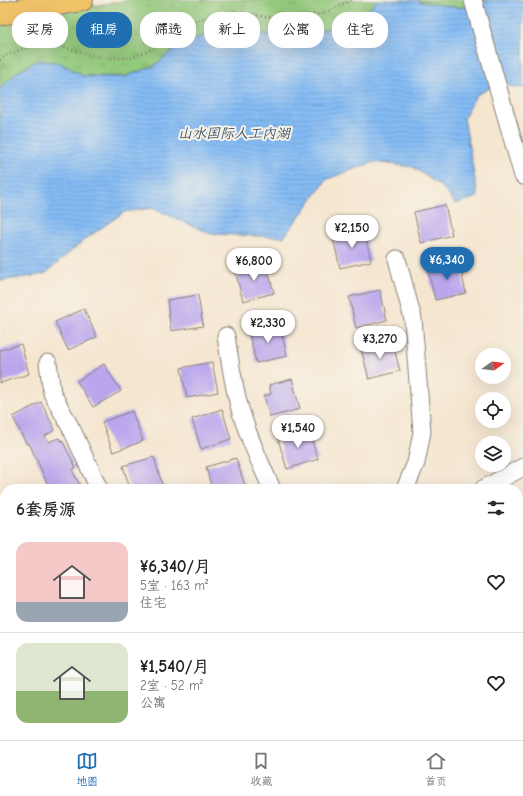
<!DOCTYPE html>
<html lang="zh">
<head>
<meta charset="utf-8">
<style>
	body { margin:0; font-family:"Comic Neue","LXGW WenKai TC",sans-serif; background:#f6f6f6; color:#222; height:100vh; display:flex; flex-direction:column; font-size:15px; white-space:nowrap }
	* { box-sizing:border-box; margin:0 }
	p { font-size:13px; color:#767676 }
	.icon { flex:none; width:22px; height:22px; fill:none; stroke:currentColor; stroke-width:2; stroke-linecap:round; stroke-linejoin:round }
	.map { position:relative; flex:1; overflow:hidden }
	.details { position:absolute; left:0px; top:484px; width:523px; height:256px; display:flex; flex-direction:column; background:#fff; border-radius:16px 16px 0 0; box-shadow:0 4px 16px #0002 }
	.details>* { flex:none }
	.banner { position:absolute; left:12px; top:12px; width:499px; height:36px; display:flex; gap:8px }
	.needle { width:26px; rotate:76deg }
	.buttons { position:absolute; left:475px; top:348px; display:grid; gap:8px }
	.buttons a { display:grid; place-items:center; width:36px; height:36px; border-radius:50%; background:#fff; box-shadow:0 4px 16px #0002; font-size:20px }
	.price { position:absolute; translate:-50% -34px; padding:0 9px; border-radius:14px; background:#fff; color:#222; font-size:13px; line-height:26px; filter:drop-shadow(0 1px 2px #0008) }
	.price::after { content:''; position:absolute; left:50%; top:24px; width:12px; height:9px; margin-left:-6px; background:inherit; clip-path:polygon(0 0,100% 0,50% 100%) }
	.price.current { background:#1f6fb2; color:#fff }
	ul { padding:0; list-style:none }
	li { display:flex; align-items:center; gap:12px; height:100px; padding:0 16px }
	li+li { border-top:1px solid #e0e0e0 }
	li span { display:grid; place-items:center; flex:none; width:112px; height:80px; border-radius:12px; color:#555 }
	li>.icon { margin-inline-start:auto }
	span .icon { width:48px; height:48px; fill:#fffc; stroke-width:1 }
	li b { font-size:17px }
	h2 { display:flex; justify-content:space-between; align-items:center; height:48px; padding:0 16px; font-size:17px }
	.tag { padding:0 14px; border-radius:16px; background:#fff; box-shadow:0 4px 16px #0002; font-size:14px; line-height:36px }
	.tag.current { background:#1f6fb2; color:#fff }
	.tab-bar { display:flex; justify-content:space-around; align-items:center; height:56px; border-top:1px solid #e0e0e0; background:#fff; font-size:11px; color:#767676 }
	.tab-bar a { display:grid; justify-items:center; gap:2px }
	.tab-bar .current { color:#1f6fb2 }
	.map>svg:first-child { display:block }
	.grass { fill:url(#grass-tufts); stroke:#58724c }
	.water { fill:url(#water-rules); stroke:#506c88 }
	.building { fill:#b9a6ed }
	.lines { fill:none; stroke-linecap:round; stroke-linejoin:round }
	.minor-casing { stroke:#888176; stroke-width:19 }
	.highway-casing { stroke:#888176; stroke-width:24 }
	.path { stroke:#888176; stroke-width:2.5; stroke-dasharray:1 3; stroke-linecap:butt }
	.minor { stroke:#fff; stroke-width:17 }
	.highway { stroke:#f1c369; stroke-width:22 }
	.labels { text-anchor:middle; stroke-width:4; stroke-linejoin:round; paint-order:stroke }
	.water-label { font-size:14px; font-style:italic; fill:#405468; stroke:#f7f3e8 }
</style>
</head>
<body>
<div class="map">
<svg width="523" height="740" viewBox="0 0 523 740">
	<defs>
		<pattern id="grass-tufts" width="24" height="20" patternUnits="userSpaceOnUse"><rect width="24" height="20" fill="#93c97c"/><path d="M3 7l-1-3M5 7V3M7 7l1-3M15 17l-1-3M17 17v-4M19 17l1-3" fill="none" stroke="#7eac6b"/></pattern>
		<pattern id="water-rules" width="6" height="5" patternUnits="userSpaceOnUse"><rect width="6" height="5" fill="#84bbf4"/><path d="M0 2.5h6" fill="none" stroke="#71a0d1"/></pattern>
	</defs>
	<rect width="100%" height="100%" fill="#f7f3e8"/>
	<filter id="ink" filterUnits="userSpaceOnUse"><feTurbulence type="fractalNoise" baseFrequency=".025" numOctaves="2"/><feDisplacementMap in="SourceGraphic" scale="8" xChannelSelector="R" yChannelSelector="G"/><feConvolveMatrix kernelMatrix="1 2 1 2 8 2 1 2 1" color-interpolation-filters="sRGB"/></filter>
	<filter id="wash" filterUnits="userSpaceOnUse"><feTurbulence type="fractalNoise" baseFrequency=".012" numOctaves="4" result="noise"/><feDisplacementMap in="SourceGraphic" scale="16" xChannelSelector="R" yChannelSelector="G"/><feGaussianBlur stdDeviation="0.9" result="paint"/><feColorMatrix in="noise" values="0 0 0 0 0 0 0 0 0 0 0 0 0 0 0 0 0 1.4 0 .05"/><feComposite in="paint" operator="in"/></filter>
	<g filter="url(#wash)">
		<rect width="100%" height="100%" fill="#f5e6d0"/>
		<path class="grass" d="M 130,0 L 377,0 L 367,12 L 345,24 L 319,31 L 278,37 L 242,29 L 178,46 L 154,66 L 124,77 L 84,76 L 60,63 L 0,89 L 0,21 Z
			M 418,0 L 489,0 L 461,8 L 420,2 Z"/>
		<path class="water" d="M 377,0 L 418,0 L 420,2 L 461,8 L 489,0 L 523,0 L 523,89 L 522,88 L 498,84 L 476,95 L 464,118 L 478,197 L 455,204 L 443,188 L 413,167 L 374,162 L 327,179 L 284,237 L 211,234 L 152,208 L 124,212 L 84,240 L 45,274 L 0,281 L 0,89 L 17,72 L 38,60 L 60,63 L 84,76 L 124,77 L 154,66 L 178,46 L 207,34 L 242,29 L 278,37 L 319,31 L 345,24 L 367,12 Z"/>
		<g id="blocks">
			<path class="building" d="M 445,205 L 452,235 L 421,243 L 414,212 Z
				M 364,230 L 371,261 L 340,268 L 333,238 Z
				M 459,262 L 466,293 L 435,300 L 428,270 Z
				M 266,263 L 274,293 L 243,301 L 235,270 Z
				M 380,290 L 387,320 L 356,328 L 349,297 Z
				M 198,295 L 203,326 L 171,331 L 167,300 Z
				M 84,309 L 97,337 L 68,350 L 55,322 Z
				M 280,326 L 287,356 L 256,363 L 249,333 Z
				M 392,341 L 400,371 L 369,379 L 361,348 Z
				M 21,344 L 29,374 L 0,383 L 0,350 Z
				M 212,362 L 218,392 L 187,398 L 181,368 Z
				M 104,364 L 121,391 L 93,407 L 77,381 Z
				M 292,379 L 300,409 L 270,417 L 264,396 L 271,394 L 269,385 Z
				M 41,402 L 55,430 L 45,436 L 48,442 L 59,438 L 61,441 L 62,440 L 76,468 L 72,470 L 82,489 L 50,489 L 29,443 L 27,445 L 13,417 Z
				M 222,409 L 231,439 L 201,449 L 192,419 Z
				M 132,411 L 143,441 L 113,452 L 102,422 Z
				M 308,429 L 318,459 L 287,469 L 278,439 Z
				M 154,457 L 163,487 L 156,489 L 130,489 L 123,466 Z
				M 236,458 L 246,489 L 212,489 L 206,467 Z"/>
		</g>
	</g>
	<g filter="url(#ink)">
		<use href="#blocks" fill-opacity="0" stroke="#888176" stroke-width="1"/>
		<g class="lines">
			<defs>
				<path id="minor" d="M 473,0 L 523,176
					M 397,259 L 413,319 L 422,432 L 416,463 L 405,489
					M 226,336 C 230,361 233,385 240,409 C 248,436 260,463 272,489
					M 48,363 L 52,393 L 73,432 L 99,489
					M 483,489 L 523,467
					M 0,641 L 5,644
					M 0,728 L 5,724"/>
				<path id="highway" d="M 0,14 L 82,0"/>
			</defs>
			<use href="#minor" class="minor-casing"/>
			<use href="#highway" class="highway-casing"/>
			<path class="path" d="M 0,60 L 5,56 L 30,46 L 59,46 L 102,58 L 131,58 L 159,46 L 180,24 L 234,11 L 267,17 L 323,14 L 351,0"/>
			<use href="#minor" class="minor"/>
			<use href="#highway" class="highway"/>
		</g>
	</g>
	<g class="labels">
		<g class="water-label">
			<text x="234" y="138">山水国际人工内湖</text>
		</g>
	</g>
</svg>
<div class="buttons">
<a><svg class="needle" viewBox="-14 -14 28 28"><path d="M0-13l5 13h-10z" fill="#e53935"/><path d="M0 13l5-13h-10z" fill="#767676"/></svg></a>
<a><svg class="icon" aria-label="locate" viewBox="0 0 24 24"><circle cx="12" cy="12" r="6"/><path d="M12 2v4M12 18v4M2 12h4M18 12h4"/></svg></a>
<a><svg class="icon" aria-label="layers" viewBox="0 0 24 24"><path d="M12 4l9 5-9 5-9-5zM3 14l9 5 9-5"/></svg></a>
</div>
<b class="price" style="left:352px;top:249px">¥2,150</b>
<b class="price current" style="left:447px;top:281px">¥6,340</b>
<b class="price" style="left:254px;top:282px">¥6,800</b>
<b class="price" style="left:268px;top:344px">¥2,330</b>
<b class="price" style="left:380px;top:360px">¥3,270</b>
<b class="price" style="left:298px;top:449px">¥1,540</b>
<div class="banner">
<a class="tag">买房</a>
<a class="tag current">租房</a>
<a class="tag">筛选</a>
<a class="tag">新上</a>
<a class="tag">公寓</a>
<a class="tag">住宅</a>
</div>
<section class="details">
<h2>6套房源<svg class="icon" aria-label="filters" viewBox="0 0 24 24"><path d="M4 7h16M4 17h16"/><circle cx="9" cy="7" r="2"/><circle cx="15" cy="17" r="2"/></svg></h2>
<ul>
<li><span style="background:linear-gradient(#f6c9c9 75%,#9aa5b1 0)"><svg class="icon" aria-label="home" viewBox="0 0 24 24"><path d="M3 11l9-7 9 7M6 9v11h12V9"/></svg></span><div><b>¥6,340/月</b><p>5室 · 163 m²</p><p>住宅</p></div><svg class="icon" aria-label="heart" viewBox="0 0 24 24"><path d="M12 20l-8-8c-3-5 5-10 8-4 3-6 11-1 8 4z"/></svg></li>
<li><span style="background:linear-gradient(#dfe7d0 60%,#8fb573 0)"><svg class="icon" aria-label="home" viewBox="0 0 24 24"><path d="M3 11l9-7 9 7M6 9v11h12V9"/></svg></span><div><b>¥1,540/月</b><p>2室 · 52 m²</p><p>公寓</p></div><svg class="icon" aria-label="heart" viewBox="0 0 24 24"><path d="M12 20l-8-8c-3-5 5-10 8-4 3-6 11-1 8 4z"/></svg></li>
</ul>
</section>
</div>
<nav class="tab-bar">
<a class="current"><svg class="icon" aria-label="map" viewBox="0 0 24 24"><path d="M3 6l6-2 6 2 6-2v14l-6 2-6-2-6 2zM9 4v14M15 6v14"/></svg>地图</a>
<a><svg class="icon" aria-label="saved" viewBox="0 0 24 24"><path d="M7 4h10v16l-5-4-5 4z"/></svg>收藏</a>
<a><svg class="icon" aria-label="home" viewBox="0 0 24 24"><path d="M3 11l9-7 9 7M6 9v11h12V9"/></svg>首页</a>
</nav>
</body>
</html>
